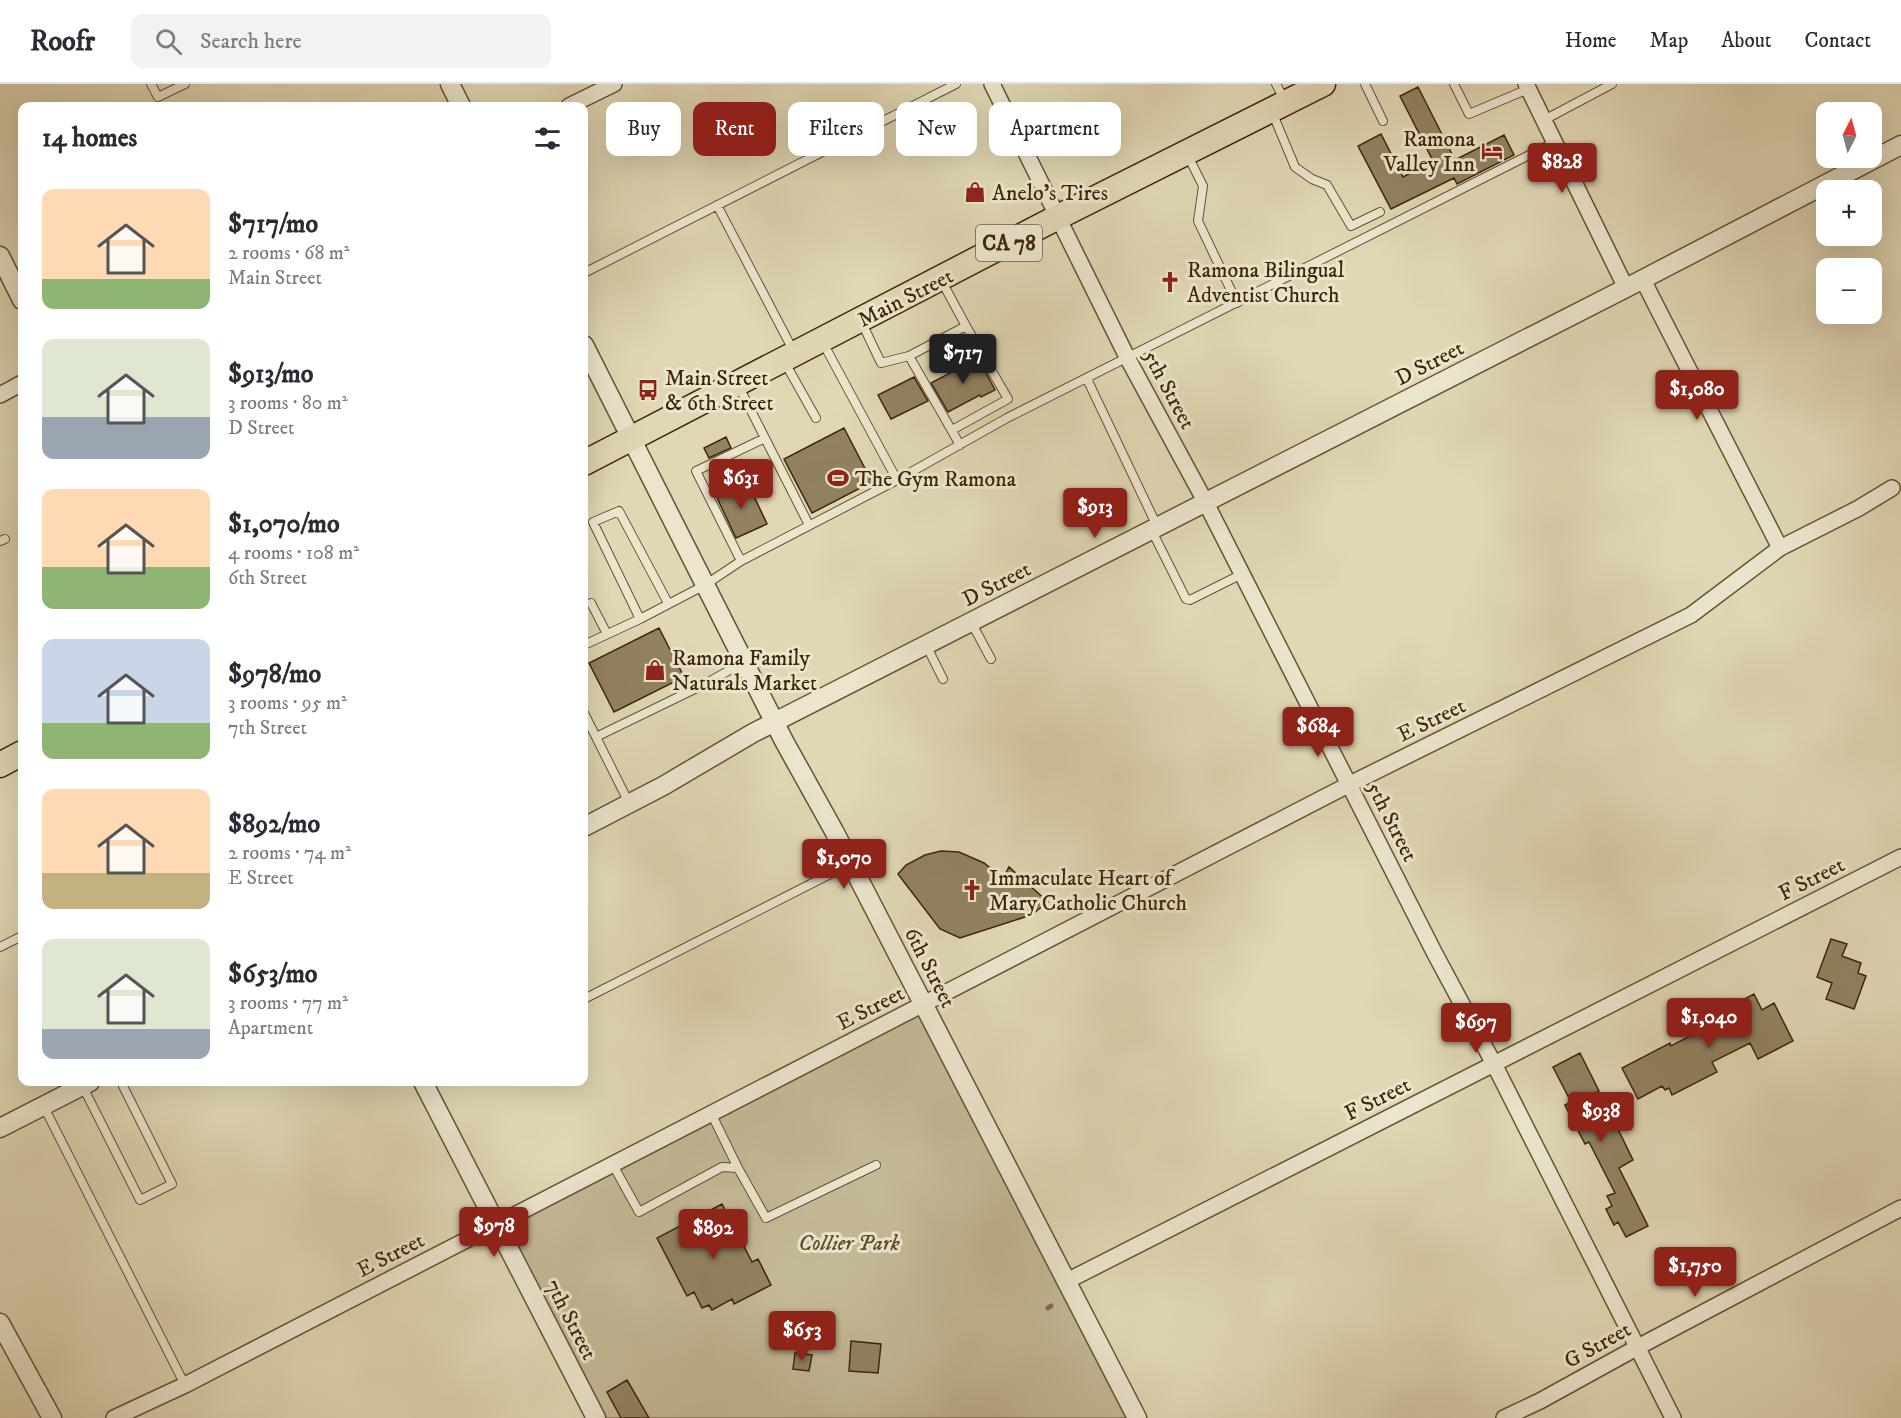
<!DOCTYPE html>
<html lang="en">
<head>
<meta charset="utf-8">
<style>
	body { margin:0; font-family:"IM FELL DW Pica",serif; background:#f2f2f3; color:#2b2b33; height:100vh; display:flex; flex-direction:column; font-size:22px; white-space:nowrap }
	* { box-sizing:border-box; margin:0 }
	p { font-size:20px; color:#7c7c81 }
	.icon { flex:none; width:33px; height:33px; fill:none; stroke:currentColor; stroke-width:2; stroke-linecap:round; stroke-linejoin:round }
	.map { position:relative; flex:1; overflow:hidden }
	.sheet { position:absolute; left:18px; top:18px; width:570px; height:984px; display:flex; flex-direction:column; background:#fff; border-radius:12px; box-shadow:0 6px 24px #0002 }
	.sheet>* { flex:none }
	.banner { position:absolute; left:606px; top:18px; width:570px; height:54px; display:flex; gap:12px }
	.needle { width:39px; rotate:6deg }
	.controls { position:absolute; left:1816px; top:18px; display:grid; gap:12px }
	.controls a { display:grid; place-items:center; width:66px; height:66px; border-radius:12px; background:#fff; box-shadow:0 6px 24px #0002; font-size:30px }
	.price { position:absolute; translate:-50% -51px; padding:0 14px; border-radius:6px; background:#8f2418; color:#fff; font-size:20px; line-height:39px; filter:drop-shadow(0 2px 3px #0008) }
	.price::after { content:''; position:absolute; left:50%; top:36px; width:18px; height:14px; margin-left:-9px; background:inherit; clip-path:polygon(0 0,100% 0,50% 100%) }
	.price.current { background:#222; color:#fff }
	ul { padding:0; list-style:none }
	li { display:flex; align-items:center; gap:18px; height:150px; padding:0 24px }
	li span { display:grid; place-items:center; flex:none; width:168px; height:120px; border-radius:12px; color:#555 }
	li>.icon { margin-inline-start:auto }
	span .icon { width:72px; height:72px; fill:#fffc; stroke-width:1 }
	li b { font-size:26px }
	h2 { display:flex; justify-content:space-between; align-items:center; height:72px; padding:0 24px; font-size:26px }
	.tag { padding:0 21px; border-radius:12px; background:#fff; box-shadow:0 6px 24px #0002; font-size:21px; line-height:54px }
	.tag.current { background:#8f2418; color:#fff }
	header { display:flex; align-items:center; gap:36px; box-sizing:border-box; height:84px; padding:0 30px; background:#fff; border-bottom:2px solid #e1e1e2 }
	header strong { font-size:28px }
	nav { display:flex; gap:33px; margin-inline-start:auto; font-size:21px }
	.search { width:420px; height:54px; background:#f2f2f3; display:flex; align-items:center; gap:15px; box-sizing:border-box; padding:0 21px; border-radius:12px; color:#7c7c81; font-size:22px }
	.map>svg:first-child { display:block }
	.green { fill:#c4b997; stroke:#816f50; stroke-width:1.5 }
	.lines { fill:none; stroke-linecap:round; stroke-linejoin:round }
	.stream { stroke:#7e6b4c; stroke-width:5 }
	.building { fill:#928261; stroke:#3e2508; stroke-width:1.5 }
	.service-casing { stroke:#665233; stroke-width:10 }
	.minor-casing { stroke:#665233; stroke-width:18 }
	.tertiary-casing { stroke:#665233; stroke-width:21 }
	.primary-casing { stroke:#3e2508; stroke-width:27 }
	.service { stroke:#ebe5ce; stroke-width:8 }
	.minor { stroke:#ebe5ce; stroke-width:15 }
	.tertiary { stroke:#ebe5ce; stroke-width:18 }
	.primary { stroke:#e0d7b4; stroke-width:24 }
	.labels { text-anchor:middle; stroke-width:6; stroke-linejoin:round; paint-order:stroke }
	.shield { fill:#ebe5ce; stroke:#725f43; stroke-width:1.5 }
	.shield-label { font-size:21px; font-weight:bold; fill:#3e2508 }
	.poi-label { font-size:22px; fill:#3e2508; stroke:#ebe5ce; text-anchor:start }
	.street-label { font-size:22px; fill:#3e2508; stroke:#ebe5ce }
	.park-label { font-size:22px; font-style:italic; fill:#604a2c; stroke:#ebe5ce }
</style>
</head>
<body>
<header>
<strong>Roofr</strong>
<div class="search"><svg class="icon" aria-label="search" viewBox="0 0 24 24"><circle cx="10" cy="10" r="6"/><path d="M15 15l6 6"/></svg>Search here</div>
<nav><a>Home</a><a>Map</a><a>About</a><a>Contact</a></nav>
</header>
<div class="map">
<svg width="1901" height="1334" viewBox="0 0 1901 1334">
	<rect width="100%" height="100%" fill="#e0d7b4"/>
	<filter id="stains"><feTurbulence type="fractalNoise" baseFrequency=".00333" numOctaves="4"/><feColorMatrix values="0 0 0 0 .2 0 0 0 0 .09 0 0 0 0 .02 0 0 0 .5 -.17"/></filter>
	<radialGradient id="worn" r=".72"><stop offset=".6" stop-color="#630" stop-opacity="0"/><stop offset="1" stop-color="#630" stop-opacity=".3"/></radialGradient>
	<path class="green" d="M 924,922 L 1136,1334 L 596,1334 L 498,1142 Z"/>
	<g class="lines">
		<path class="stream" d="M 1048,1224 L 1051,1222"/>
	</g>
	<path class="building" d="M 1418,3 L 1455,76 L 1504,51 L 1514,71 L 1457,100 L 1454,94 L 1391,125 L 1358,62 L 1381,50 L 1403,93 L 1433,77 L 1400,12 Z
		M 978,274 L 995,306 L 981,313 L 980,311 L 948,328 L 931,299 Z
		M 914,293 L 928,317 L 891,335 L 878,311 Z
		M 844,344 L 872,398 L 812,429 L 784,375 Z
		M 726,353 L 731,364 L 709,374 L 704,364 Z
		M 747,397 L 767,440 L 736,454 L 718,416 L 718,410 Z
		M 659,544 L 684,593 L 614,628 L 589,579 Z
		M 941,767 L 959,768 L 984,779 L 1003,794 L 1009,783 L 1048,818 L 1031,831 L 960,854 L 940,845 L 898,790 L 906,781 L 925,771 Z
		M 1831,855 L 1847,860 L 1842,872 L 1861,879 L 1858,889 L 1866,892 L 1854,925 L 1826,915 L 1832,899 L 1817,893 Z
		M 1754,910 L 1762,926 L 1774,919 L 1793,957 L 1758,975 L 1750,959 L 1712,978 L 1717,988 L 1672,1011 L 1669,1004 L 1665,1006 L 1662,1002 L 1638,1015 L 1622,984 L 1670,959 L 1671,962 L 1711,941 L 1710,939 L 1733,926 L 1731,922 Z
		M 1580,969 L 1599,1007 L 1586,1013 L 1602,1045 L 1615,1039 L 1633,1076 L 1619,1084 L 1648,1142 L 1626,1153 L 1618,1138 L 1614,1141 L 1606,1125 L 1612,1122 L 1607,1112 L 1615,1109 L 1589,1058 L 1585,1060 L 1565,1021 L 1571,1018 L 1553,983 Z
		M 722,1120 L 752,1178 L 758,1175 L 771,1201 L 734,1220 L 732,1215 L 712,1226 L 709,1221 L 702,1224 L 694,1208 L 687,1212 L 657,1154 Z
		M 851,1257 L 881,1260 L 878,1289 L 849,1287 Z
		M 795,1269 L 812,1271 L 809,1287 L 793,1285 Z
		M 627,1296 L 649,1334 L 621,1334 L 607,1308 Z"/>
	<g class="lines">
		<defs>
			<path id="service" d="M 151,0 L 158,13 L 185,0
				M 1276,0 L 1284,15
				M 1365,0 L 1383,37
				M 1454,0 L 1469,30 L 1528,5
				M 1272,28 L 1295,83 L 1312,95 L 1327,101 L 1351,142 L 1380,128
				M 1544,36 L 1612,0
				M 1188,72 L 1203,102 L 1198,137 L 1237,219
				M 717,121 L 793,266
				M 584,189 L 956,0
				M 861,237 L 881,279 L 909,272 L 966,242 L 941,196
				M 822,257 L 897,396
				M 909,272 L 960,361
				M 784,277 L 816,334
				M 1087,295 L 1157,442
				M 738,301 L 809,441
				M 952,346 L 1008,315 L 966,242
				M 1152,447 L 1186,515 L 1190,516 L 1242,490
				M 0,457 L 5,455
				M 741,477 L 696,387 L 765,354
				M 591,519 L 607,550
				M 640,535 L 593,438 L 619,427 L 668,519
				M 971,538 L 991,575
				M 584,561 L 640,535 L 705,501 L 741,477 L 897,396 L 1007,334 L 1555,58
				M 926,561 L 943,595
				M 584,629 L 629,719
				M 596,653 L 703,601 L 744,578
				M 0,863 L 22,852
				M 584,915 L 850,780
				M 83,1003 L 140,1116 L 172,1100 L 121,998
				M 44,1023 L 185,1301
				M 712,1031 L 738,1084 L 766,1134 L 876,1081
				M 613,1081 L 639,1128 L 722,1083 L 738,1084"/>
			<path id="minor" d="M 992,0 L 1128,275 L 1206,419 L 1434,868 L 1494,980 L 1673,1334
				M 1526,0 L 1626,204
				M 569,22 L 614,0
				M 1643,196 L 1780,464
				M 0,311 L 22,299
				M 1067,1197 L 1901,773
				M 114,1334 L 185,1301 L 1350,700 L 1691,531 L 1780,464 L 1859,424 L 1892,404
				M 1504,1334 L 1540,1317 L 1638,1263 L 1901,1124"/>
			<path id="tertiary" d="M 450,0 L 461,22
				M 0,172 L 22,216
				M 584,261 L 784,657 L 834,747 L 1137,1334
				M 584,743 L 663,702 L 753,649 L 1626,204 L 1901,61
				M 423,998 L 596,1334
				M 0,1044 L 90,998
				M 0,1239 L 52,1334"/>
			<path id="primary" d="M 584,379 L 1058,133 L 1323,0
				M 0,681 L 22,669"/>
		</defs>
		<use href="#service" class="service-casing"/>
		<use href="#minor" class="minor-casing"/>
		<use href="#tertiary" class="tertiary-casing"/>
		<use href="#primary" class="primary-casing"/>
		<use href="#service" class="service"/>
		<use href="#minor" class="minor"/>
		<use href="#tertiary" class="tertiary"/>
		<use href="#primary" class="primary"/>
	</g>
	<defs>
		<symbol id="hotel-bare" viewBox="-9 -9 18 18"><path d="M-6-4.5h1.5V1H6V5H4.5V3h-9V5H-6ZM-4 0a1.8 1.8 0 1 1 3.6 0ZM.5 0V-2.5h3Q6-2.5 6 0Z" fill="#8f2418" stroke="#ebe5ce" stroke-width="2.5" paint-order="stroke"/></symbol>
		<symbol id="shop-bare" viewBox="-9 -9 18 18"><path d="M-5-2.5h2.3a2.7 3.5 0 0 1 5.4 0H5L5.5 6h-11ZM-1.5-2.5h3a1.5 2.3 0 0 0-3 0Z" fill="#8f2418" stroke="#ebe5ce" stroke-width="2.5" paint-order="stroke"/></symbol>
		<symbol id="church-bare" viewBox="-9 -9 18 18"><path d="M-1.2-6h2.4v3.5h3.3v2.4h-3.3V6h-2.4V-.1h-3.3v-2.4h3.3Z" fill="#8f2418" stroke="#ebe5ce" stroke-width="2.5" paint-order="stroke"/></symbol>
		<symbol id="bus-bare" viewBox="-9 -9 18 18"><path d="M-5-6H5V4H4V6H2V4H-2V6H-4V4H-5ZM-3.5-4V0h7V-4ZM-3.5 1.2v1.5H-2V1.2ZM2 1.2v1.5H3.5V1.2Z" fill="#8f2418" stroke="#ebe5ce" stroke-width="2.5" paint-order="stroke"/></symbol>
		<symbol id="stadium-bare" viewBox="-9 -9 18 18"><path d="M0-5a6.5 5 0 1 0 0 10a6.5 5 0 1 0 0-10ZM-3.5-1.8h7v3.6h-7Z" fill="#8f2418" stroke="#ebe5ce" stroke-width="2.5" paint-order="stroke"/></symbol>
	</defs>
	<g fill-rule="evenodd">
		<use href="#hotel-bare" x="1477" y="52" width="30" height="30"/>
		<use href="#shop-bare" x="960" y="93" width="30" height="30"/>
		<use href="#church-bare" x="1155" y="183" width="30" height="30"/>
		<use href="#bus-bare" x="633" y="291" width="30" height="30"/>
		<use href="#stadium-bare" x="823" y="379" width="30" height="30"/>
		<use href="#shop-bare" x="640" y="571" width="30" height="30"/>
		<use href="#church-bare" x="957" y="791" width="30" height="30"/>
	</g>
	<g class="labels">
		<rect class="shield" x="976" y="141" width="66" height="36" rx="4.5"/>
		<g class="shield-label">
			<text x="1009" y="166">CA 78</text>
		</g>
		<g class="poi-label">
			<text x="1475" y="62" text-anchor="end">Ramona<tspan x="1475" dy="25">Valley Inn</tspan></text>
			<text x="992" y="116">Anelo's Tires</text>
			<text x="1187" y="193">Ramona Bilingual<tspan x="1187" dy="25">Adventist Church</tspan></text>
			<text x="665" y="301">Main Street<tspan x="665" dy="25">&amp; 6th Street</tspan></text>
			<text x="855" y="402">The Gym Ramona</text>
			<text x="672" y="581">Ramona Family<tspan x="672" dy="25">Naturals Market</tspan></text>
			<text x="989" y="801">Immaculate Heart of<tspan x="989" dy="25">Mary Catholic Church</tspan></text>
		</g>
		<g class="street-label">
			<text transform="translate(905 213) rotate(-27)" y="8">Main Street</text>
			<text transform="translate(1429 278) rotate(-27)" y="8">D Street</text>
			<text transform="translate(1170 305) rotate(62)" y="8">5th Street</text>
			<text transform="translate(996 499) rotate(-27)" y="8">D Street</text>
			<text transform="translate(1431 635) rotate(-26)" y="8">E Street</text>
			<text transform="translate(1393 737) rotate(63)" y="8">5th Street</text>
			<text transform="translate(1811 794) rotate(-27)" y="8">F Street</text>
			<text transform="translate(931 883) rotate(63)" y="8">6th Street</text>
			<text transform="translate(870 923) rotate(-27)" y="8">E Street</text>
			<text transform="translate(1377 1014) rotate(-27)" y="8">F Street</text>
			<text transform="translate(390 1170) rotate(-27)" y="8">E Street</text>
			<text transform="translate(572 1235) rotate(63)" y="8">7th Street</text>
			<text transform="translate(1597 1260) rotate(-29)" y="8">G Street</text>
		</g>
		<g class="park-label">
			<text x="849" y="1166">Collier Park</text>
		</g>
	</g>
	<rect width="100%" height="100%" filter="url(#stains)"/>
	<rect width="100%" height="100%" fill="url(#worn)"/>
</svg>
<div class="controls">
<a><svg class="needle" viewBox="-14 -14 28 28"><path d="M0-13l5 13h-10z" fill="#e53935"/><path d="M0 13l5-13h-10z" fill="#7c7c81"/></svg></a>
<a>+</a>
<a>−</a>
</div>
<b class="price" style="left:1562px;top:110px">$828</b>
<b class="price current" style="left:963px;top:301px">$717</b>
<b class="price" style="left:1697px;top:337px">$1,080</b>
<b class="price" style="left:741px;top:426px">$631</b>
<b class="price" style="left:1095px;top:455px">$913</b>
<b class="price" style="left:1318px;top:674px">$684</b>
<b class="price" style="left:844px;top:806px">$1,070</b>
<b class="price" style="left:1709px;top:965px">$1,040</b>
<b class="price" style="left:1476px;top:970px">$697</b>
<b class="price" style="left:1601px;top:1059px">$938</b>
<b class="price" style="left:494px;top:1174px">$978</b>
<b class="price" style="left:713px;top:1176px">$892</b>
<b class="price" style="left:1695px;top:1214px">$1,750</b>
<b class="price" style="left:802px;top:1278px">$653</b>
<div class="banner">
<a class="tag">Buy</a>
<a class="tag current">Rent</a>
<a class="tag">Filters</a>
<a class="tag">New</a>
<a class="tag">Apartment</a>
</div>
<section class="sheet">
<h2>14 homes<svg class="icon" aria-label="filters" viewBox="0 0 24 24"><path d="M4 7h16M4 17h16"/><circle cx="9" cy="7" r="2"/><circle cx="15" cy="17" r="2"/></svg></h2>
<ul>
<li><span style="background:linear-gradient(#ffd9b3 75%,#8fb573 0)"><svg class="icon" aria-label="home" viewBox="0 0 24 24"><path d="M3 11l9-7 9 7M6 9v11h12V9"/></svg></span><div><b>$717/mo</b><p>2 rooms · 68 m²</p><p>Main Street</p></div></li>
<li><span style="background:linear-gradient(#dfe7d0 65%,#9aa5b1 0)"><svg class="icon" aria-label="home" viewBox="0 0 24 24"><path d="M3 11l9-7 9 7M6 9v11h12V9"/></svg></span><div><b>$913/mo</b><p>3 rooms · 80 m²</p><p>D Street</p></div></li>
<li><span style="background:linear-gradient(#ffd9b3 65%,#8fb573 0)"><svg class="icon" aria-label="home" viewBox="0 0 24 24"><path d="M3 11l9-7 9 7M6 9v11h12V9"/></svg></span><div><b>$1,070/mo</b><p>4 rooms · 108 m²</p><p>6th Street</p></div></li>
<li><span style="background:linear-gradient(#c9d6e8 70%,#8fb573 0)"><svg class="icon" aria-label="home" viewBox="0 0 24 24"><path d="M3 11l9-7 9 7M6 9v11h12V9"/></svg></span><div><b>$978/mo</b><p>3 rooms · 95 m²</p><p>7th Street</p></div></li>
<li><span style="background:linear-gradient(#ffd9b3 70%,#c2b280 0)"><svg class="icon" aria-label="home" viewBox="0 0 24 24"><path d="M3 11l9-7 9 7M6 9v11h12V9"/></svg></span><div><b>$892/mo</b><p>2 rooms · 74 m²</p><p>E Street</p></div></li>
<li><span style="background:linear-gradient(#dfe7d0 75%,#9aa5b1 0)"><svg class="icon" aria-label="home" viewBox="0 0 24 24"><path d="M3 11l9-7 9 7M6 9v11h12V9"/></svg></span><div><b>$653/mo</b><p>3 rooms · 77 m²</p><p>Apartment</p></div></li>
</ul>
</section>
</div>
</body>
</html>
